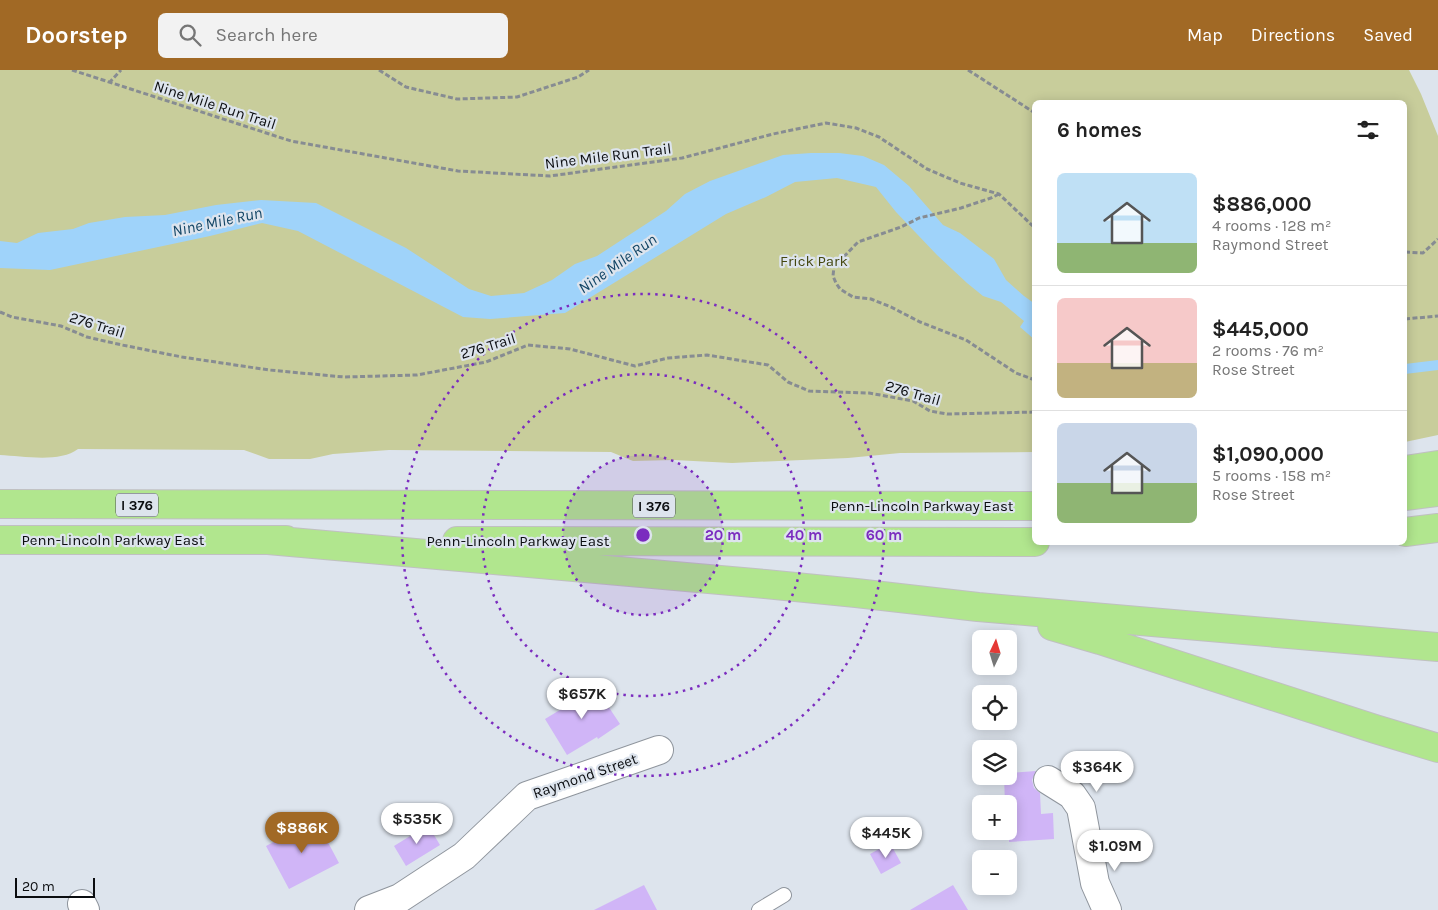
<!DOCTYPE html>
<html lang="en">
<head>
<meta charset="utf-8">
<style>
	body { margin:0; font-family:Karla,sans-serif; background:#f2f2f2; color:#222; height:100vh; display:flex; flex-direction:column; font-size:19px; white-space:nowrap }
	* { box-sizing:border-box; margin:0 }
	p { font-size:16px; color:#767676 }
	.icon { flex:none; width:28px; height:28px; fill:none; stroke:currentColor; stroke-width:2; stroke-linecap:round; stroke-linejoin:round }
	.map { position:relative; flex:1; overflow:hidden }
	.side { position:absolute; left:1032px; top:30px; width:375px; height:445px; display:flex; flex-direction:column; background:#fff; border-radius:8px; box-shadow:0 2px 12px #0003 }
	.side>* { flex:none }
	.needle { width:32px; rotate:4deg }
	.tools { position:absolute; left:972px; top:560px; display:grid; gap:10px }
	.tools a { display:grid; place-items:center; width:45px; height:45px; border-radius:8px; background:#fff; box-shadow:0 2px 12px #0003; font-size:25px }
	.scale { position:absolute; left:15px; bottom:12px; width:80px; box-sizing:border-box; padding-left:5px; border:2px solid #0b0d10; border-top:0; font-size:14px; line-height:18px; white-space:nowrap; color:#0b0d10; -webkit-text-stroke:4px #dde4ed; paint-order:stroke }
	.price { position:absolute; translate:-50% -42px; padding:0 11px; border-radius:18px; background:#fff; color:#222; font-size:16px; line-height:32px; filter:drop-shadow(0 1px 2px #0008) }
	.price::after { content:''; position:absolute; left:50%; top:30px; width:15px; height:11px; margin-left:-8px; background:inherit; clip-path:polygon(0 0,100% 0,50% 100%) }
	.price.active { background:#a16925; color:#fff }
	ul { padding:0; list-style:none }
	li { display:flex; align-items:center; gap:15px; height:125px; padding:0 25px }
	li+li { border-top:1px solid #e0e0e0 }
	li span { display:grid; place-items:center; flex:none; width:140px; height:100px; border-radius:8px; color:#555 }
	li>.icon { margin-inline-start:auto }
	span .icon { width:60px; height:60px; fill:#fffc; stroke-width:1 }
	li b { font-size:21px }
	h2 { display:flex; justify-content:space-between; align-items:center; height:60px; padding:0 25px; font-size:21px }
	header { display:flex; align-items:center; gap:30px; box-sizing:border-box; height:70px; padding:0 25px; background:#a16925; color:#fff }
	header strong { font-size:24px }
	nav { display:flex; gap:28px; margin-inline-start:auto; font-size:18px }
	.search { width:350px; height:45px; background:#f2f2f2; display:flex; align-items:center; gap:12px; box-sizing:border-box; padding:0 18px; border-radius:8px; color:#767676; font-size:19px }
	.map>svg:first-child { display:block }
	.green { fill:#c8cd9b }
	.water { fill:#9fd3fa }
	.building { fill:#d0b5f7 }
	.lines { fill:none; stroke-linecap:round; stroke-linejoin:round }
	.lane-casing { stroke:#8f959d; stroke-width:16 }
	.street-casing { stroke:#8f959d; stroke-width:30 }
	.highway-casing { stroke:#c0c0c1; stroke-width:30 }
	.path { stroke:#878c92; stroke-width:3; stroke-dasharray:5 2.5; stroke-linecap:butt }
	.lane { stroke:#fff; stroke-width:14 }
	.street { stroke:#fff; stroke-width:28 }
	.highway { stroke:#b1e68e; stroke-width:28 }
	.ring { fill:none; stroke:#7b2cbf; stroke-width:2.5; stroke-dasharray:2.5 5 }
	.labels { text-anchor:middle; stroke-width:4.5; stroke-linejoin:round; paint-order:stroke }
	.shield { fill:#dde4ed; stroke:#4a4e52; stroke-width:1 }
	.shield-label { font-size:14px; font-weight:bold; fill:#0b0d10 }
	.street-label { font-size:15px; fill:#0b0d10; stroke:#dde4ed }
	.park-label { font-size:15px; fill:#44470f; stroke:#dde4ed }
	.water-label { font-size:16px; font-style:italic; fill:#124565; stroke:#dde4ed }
	.centre { fill:#7b2cbf; stroke:#dde4ed; stroke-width:2.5 }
	.ring-label { font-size:15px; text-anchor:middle; font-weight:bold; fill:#7b2cbf; stroke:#dde4ed; stroke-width:4.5; stroke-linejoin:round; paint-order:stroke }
</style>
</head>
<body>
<header>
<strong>Doorstep</strong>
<div class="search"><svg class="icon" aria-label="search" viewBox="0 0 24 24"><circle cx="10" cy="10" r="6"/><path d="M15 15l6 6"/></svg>Search here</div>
<nav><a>Map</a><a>Directions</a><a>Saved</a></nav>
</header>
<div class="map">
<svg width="1438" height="840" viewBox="0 0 1438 840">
	<rect width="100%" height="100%" fill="#dde4ed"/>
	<path class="green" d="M 0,0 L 1409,0 L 1421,24 L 1438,66 L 1438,365 L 1405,372 L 1405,32 L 1035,32 L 1035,382 L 900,383 L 848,388 L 732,393 L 674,390 L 633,391 L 611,382 L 389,380 L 333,384 L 310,389 L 269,389 L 244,380 L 78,379 C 60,393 23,386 0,385 Z"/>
	<path class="water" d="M 811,83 L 839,83 L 863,86 L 884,95 L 909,116 L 943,155 L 960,163 L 994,189 L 1006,210 L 1024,226 L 1035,234 L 1035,270 L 1020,257 L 1024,251 L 1001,232 L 983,226 L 967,213 L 937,185 L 896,142 L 876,117 L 837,108 L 795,112 L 766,127 L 726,144 L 565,243 L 490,249 L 463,247 L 298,161 L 262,153 L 210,166 L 50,200 L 0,198 L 0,171 L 17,173 L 38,163 L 73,159 L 89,153 L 125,147 L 165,145 L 216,135 L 261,130 L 316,133 L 406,178 L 469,219 L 491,226 L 524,223 L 552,210 L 575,194 L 597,186 L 666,141 L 685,124 L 710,111 L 783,85 Z
		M 1438,290 L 1438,300 L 1405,304 L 1405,294 Z"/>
	<path class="building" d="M 592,612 L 620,654 L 598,669 L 597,667 L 567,685 L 545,649 L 573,632 L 570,627 Z
		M 1036,701 L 1032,710 L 1034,718 L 1040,723 L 1041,744 L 1053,743 L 1054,769 L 1009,772 L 1009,734 L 1005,734 L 1004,706 L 1009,706 L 1009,703 Z
		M 316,750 L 339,793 L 289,819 L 266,776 Z
		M 428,755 L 440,775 L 406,796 L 394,776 Z
		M 890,773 L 901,793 L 881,804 L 870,784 Z
		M 644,815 L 657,840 L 594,840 Z
		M 953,815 L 968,840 L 910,840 Z"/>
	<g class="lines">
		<defs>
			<path id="lane" d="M 759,840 L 784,825"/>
			<path id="street" d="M 1048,710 L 1072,725 L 1081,738 L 1095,813 L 1107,840
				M 82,834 L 85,840
				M 369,840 L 400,828 L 464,786 L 527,726 L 659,680"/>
			<path id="highway" d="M 1405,400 L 1438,395
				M 1405,426 L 1438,422
				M 0,434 L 1035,436
				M 1405,462 L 1438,458
				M 0,470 L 286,470
				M 268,470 L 765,514 L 856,523 L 978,537 L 1438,577
				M 457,471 L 1035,472
				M 1052,556 L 1100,570 L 1375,659 L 1438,678"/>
		</defs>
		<use href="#lane" class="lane-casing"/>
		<use href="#street" class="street-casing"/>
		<use href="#highway" class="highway-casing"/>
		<path class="path" d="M 72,0 L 291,71 L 458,101 L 550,106 L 682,88 L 773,64 L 826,53 L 856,58 L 879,67 L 927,99 L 960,113 L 999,124 L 1035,158
			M 379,0 L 406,17 L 457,29 L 517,27 L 578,7 L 589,0
			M 968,0 L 1035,43
			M 109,13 L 121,0
			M 999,124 L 991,128 L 961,138 L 919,148 L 901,157 L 858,172 L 834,197 L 833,206 L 836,213 L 840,219 L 853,227 L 871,229 L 891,237 L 920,252 L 966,270 L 1016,303 L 1035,310
			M 1405,182 L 1423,183 L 1438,169
			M 0,242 L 12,247 L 61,256 L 87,267 L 122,275 L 182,287 L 269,300 L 344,307 L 417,305 L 486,292 L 528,275 L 570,279 L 635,296 L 668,288 L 707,285 L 768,295 L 788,312 L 809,321 L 869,323 L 913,331 L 930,341 L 947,344 L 1035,342
			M 1405,249 L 1438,246"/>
		<use href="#lane" class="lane"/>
		<use href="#street" class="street"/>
		<use href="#highway" class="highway"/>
	</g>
	<circle cx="643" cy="465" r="80" fill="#7b2cbf" fill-opacity=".12"/>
	<g class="ring">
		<circle cx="643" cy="465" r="80"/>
		<circle cx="643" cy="465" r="161"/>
		<circle cx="643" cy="465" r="241"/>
	</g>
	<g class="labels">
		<g class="shield">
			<rect x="116" y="423.5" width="42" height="23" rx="4"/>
			<rect x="633" y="424.5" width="42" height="23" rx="4"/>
		</g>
		<g class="shield-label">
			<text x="137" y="440">I 376</text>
			<text x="654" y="441">I 376</text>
		</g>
		<g class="street-label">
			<text transform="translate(215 35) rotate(18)" y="5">Nine Mile Run Trail</text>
			<text transform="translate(608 86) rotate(-7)" y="5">Nine Mile Run Trail</text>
			<text transform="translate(97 255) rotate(17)" y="5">276 Trail</text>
			<text transform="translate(488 276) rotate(-17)" y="5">276 Trail</text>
			<text transform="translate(913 323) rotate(16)" y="5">276 Trail</text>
			<text x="922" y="441">Penn-Lincoln Parkway East</text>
			<text x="113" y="475">Penn-Lincoln Parkway East</text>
			<text x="518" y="476">Penn-Lincoln Parkway East</text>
			<text transform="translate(585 706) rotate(-19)" y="5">Raymond Street</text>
		</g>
		<g class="park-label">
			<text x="814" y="196">Frick Park</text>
		</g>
		<g class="water-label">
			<text transform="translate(217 151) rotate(-12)" y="6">Nine Mile Run</text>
			<text transform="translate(617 193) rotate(-35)" y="6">Nine Mile Run</text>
		</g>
	</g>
	<circle cx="643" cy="465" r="8" class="centre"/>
	<g class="ring-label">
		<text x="723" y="470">20 m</text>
		<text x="804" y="470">40 m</text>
		<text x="884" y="470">60 m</text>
	</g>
</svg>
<div class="tools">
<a><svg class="needle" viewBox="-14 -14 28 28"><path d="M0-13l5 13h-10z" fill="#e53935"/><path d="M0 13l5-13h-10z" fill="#767676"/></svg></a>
<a><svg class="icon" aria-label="locate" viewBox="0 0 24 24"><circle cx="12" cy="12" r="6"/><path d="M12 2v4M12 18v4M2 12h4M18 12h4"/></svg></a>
<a><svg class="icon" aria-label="layers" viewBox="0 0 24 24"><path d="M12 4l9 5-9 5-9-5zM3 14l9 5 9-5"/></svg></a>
<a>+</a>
<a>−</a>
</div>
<div class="scale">20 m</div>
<b class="price" style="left:582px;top:650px">$657K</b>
<b class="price" style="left:1097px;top:723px">$364K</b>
<b class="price" style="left:417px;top:775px">$535K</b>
<b class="price active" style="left:302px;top:784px">$886K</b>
<b class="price" style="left:886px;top:789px">$445K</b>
<b class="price" style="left:1115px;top:802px">$1.09M</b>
<section class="side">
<h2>6 homes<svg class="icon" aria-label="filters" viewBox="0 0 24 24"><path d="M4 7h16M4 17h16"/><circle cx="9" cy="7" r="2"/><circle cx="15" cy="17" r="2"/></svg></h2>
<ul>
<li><span style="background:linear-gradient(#bfe0f5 70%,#8fb573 0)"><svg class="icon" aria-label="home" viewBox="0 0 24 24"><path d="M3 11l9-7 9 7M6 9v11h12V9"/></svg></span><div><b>$886,000</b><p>4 rooms · 128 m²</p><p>Raymond Street</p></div></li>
<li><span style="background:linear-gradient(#f6c9c9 65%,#c2b280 0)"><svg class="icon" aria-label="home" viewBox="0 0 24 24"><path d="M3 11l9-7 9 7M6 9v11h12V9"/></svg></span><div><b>$445,000</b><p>2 rooms · 76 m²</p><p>Rose Street</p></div></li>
<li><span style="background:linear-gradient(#c9d6e8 60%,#8fb573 0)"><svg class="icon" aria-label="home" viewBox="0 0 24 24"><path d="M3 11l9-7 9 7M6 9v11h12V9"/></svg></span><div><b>$1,090,000</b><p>5 rooms · 158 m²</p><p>Rose Street</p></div></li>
</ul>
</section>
</div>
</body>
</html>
